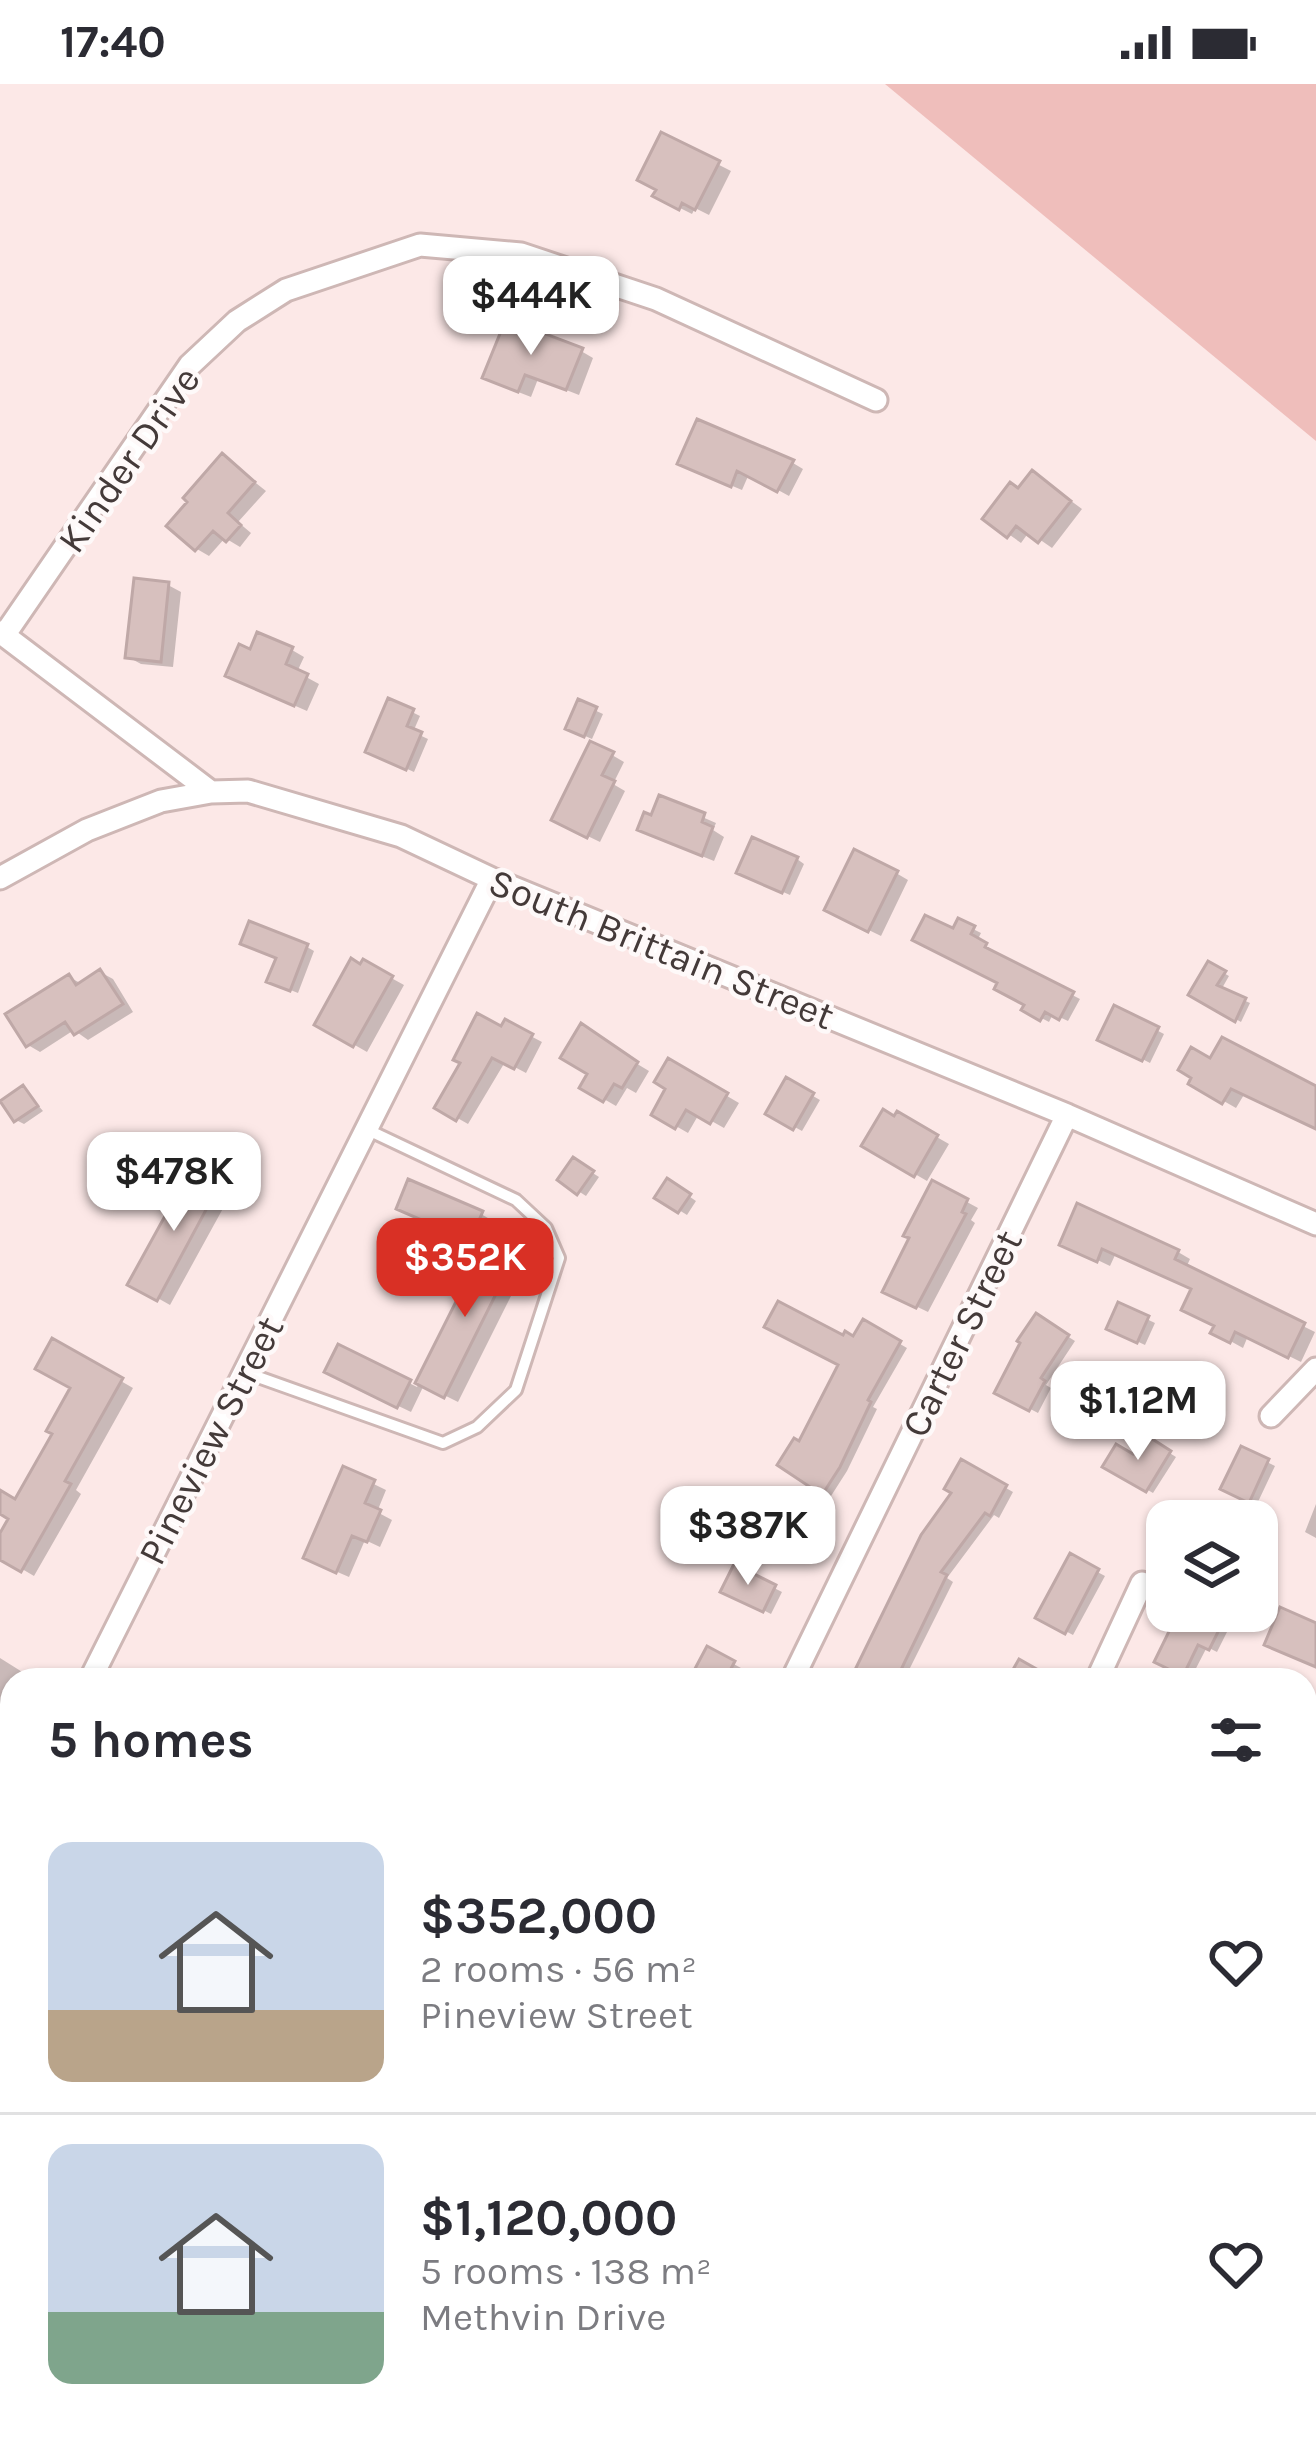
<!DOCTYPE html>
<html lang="en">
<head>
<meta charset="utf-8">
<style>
	body { margin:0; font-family:Karla,sans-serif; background:#f2f2f3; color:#2b2b33; height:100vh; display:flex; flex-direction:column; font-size:45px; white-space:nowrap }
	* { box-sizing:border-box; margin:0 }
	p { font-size:39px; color:#7c7c81 }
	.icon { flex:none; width:66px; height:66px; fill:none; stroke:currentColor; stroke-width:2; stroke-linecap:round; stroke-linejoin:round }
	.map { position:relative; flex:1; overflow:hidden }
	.drawer { position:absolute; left:0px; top:1584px; width:1317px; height:771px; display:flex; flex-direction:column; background:#fff; border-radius:36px 36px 0 0; box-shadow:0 3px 9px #0004 }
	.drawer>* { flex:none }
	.buttons { position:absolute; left:1146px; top:1416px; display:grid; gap:24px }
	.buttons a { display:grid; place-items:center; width:132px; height:132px; border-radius:24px; background:#fff; box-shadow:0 3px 9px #0004; font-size:60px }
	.price { position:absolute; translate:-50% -102px; padding:0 27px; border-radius:24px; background:#fff; color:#222; font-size:39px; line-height:78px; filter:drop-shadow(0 3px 6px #0008) }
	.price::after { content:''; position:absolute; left:50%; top:72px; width:36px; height:27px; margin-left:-18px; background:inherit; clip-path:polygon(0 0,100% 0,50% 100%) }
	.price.current { background:#d93025; color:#fff }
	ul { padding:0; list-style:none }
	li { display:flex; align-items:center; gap:36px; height:300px; padding:0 48px }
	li+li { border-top:3px solid #e1e1e2 }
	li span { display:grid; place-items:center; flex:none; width:336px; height:240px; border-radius:24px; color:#555 }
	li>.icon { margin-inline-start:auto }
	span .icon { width:144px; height:144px; fill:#fffc; stroke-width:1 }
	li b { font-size:51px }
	h2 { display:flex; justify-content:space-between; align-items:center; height:144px; padding:0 48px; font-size:51px }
	.status { display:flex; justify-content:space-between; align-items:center; height:84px; padding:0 60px; background:#fff; direction:ltr }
	.status svg { height:33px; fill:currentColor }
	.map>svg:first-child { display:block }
	.green { fill:#efbebb }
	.shadow { fill:#0003 }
	.building { fill:#d7c0be; stroke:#bfa8a7; stroke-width:3 }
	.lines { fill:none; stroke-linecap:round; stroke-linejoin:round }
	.service-casing { stroke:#ceb7b5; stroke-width:16 }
	.minor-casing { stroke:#ceb7b5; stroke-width:27 }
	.primary-casing { stroke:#cecccc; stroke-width:39 }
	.service { stroke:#fff; stroke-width:10 }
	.minor { stroke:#fff; stroke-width:21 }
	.primary { stroke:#f8a1a3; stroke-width:33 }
	.labels { text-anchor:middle; stroke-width:9; stroke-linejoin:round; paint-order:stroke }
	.street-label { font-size:39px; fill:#443a39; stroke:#fef9f9 }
</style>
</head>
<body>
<div class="status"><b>17:40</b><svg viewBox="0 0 49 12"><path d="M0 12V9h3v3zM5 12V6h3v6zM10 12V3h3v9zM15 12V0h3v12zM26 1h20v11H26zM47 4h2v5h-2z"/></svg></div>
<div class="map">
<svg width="1316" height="2354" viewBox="0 0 1316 2354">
	<rect width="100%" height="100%" fill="#fce8e7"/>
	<path class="green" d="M 885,0 L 1316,0 L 1316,357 Z"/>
	<path class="shadow" d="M 662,52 L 731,87 L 709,131 L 695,124 L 692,130 L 668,118 Z
		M 581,267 L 593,274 L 579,311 L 538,295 L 531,313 L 498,300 Z
		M 223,373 L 266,407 L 238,438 L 251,449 L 240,463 L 225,454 L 209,472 L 197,465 Z
		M 793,379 L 803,385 L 789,412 L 749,390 L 742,406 L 692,385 Z
		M 1044,397 L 1082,425 L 1052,464 L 1029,448 L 1021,459 L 986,434 L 1020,407 Z
		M 168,501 L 181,508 L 173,583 L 141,580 L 128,573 Z
		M 292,566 L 304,573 L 297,588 L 319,600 L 307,627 L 241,598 L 251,569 Z
		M 579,619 L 603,630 L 592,655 L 576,648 Z
		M 412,628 L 420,632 L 413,648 L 428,655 L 414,688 L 376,671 Z
		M 612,671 L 624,678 L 613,700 L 625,707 L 600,758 L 567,742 Z
		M 661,715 L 716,739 L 713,746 L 724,753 L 714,777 L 652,752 L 653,735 Z
		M 797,775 L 804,780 L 790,811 L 747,792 Z
		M 896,789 L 908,796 L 881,852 L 840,832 Z
		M 959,838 L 981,849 L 977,857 L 993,866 L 991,869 L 1080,915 L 1068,937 L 1053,930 L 1049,938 L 1032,929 L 1027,920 L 1001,898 L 954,848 Z
		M 307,863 L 314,867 L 298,909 L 278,901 Z
		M 364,879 L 404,901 L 367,968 L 318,940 Z
		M 1209,881 L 1229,892 L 1221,906 L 1250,919 L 1241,938 L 1192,910 Z
		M 100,888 L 113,895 L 133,928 L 88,956 L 74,946 L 40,968 L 28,961 L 69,893 L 82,900 Z
		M 1115,925 L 1164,950 L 1150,979 L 1101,954 Z
		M 506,939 L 542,958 L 526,989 L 505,978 L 468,1040 L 438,1023 Z
		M 614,966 L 649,987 L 636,1009 L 627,1004 L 616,1022 L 583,1003 Z
		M 669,978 L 739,1019 L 724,1044 L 699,1030 L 688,1049 L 655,1030 L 669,1004 Z
		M 1211,978 L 1316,1003 L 1316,1043 L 1245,1009 L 1236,1024 L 1192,999 Z
		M 787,997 L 820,1016 L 802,1047 L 769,1029 Z
		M 23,1004 L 43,1027 L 24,1040 L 16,1036 Z
		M 898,1031 L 949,1060 L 927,1097 L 865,1061 Z
		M 574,1077 L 599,1093 L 586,1112 L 561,1096 Z
		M 193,1087 L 232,1108 L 170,1221 L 131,1199 Z
		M 668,1098 L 696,1117 L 687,1131 L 658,1113 Z
		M 934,1100 L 978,1124 L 971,1136 L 975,1139 L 928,1228 L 897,1213 Z
		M 412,1130 L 481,1130 L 493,1137 L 483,1160 L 526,1182 L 458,1318 L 424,1301 L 411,1328 L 340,1294 L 339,1264 L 417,1303 L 487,1163 Z
		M 1062,1159 L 1178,1168 L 1190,1175 L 1186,1184 L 1315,1248 L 1301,1278 L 1248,1252 L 1243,1264 L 1214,1248 L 1217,1242 L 1194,1205 L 1116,1169 L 1110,1182 Z
		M 1119,1222 L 1155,1239 L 1145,1261 L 1117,1248 Z
		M 1037,1233 L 1075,1257 L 1046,1301 L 1051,1304 L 1038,1329 L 998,1308 Z
		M 864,1239 L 907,1264 L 873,1323 L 877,1325 L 847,1387 L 831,1412 L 781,1380 L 800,1361 L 841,1280 L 844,1255 L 854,1256 Z
		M 53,1258 L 133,1304 L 76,1406 L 81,1410 L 34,1492 L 0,1472 L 0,1455 L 13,1433 L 0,1425 L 16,1419 L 56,1349 L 74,1303 Z
		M 1147,1355 L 1176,1373 L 1153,1409 L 1106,1382 L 1134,1374 Z
		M 1242,1366 L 1275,1382 L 1257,1420 L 1224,1404 Z
		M 962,1379 L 1013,1408 L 999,1434 L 994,1431 L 947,1494 L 953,1498 L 904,1596 L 852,1596 L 955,1409 Z
		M 345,1386 L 386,1406 L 377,1428 L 392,1436 L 380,1463 L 365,1456 L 349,1493 L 319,1480 Z
		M 700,1414 L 744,1438 L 759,1417 L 815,1449 L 800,1473 L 743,1440 L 733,1459 L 689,1435 Z
		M 1316,1420 L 1316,1454 L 1305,1448 Z
		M 1071,1474 L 1105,1492 L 1073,1551 L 1039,1533 Z
		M 735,1484 L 782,1508 L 771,1530 L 724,1506 Z
		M 1182,1527 L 1227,1548 L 1217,1568 L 1207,1563 L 1191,1594 L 1158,1577 Z
		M 708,1566 L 741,1584 L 735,1596 L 693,1596 Z
		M 0,1574 L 35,1596 L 12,1596 L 12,1619 L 5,1615 L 0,1623 Z
		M 1305,1627 L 1309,1648 L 1316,1646 L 1316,1679 L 1305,1681 Z
		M 1316,1810 L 1316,1849 L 1314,1843 L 1305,1843 L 1305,1812 Z
		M 12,1895 L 12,1926 L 2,1930 L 0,1900 Z
		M 1316,1927 L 1316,1992 L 1309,1992 L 1305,1990 L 1305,1928 Z
		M 1316,2079 L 1316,2348 L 1315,2287 L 1307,2282 L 1305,2258 L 1305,2081 Z
		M 12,2203 L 12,2239 L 0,2215 L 0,2208 Z
		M 488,2343 L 501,2345 L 506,2354 L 465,2354 Z
		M 608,2343 L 643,2343 L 644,2354 L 609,2354 Z
		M 756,2343 L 794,2343 L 794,2354 L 757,2354 Z
		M 1135,2343 L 1142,2348 L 1143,2354 L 1112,2354 L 1111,2347 Z
		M 88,2347 L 97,2354 L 74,2354 Z"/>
	<path class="building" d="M 661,48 L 720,77 L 695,126 L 682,119 L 679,126 L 652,112 L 656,106 L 637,96 Z
		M 506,235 L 583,264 L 566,306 L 525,291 L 518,308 L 482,294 Z
		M 697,335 L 794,376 L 777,408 L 737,387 L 731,403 L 677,380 Z
		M 222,369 L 255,398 L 228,429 L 241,441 L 226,458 L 213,447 L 195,467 L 166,442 L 187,418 L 183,414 Z
		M 1032,386 L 1071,417 L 1038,459 L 1016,442 L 1007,454 L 982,435 L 1010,398 L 1018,404 Z
		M 134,494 L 169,498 L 161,578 L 125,574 Z
		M 257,548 L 293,563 L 286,580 L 308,590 L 294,622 L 225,592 L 239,560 L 250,565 Z
		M 388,614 L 414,625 L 407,642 L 422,648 L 406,686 L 365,668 Z
		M 578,615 L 597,623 L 584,653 L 565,645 Z
		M 590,657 L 614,668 L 602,691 L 615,697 L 587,754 L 551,736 Z
		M 659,711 L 705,729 L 702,738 L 713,743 L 702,772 L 637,746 L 644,728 L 651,731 Z
		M 752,753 L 798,773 L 782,809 L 736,789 Z
		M 854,765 L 898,787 L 868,848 L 824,826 Z
		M 925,831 L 953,844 L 958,834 L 975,842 L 971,850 L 987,859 L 985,863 L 1074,908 L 1059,936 L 1045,928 L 1040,937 L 1021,926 L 1024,921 L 994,905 L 997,899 L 912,856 Z
		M 249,837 L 308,860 L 290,907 L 266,898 L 276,874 L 240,860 Z
		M 351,874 L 360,880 L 363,875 L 393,892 L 353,963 L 314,941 Z
		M 1208,877 L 1226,887 L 1217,901 L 1246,914 L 1235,938 L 1188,911 Z
		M 100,885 L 123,920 L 74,951 L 65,938 L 26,963 L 5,930 L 69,890 L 76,901 Z
		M 1114,921 L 1159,943 L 1142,977 L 1097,956 Z
		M 477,929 L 501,942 L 505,935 L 533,950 L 514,985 L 492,974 L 456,1037 L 434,1024 L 460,979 L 453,976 Z
		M 581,939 L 638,978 L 622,1004 L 614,1000 L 603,1018 L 579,1004 L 587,990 L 560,974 Z
		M 1222,953 L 1316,1002 L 1316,1045 L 1231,1005 L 1222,1020 L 1188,1000 L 1191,994 L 1178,986 L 1191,963 L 1210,974 Z
		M 668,974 L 728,1009 L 710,1040 L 686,1026 L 675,1045 L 651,1031 L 665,1005 L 654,998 Z
		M 786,993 L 814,1009 L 793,1046 L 765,1030 Z
		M 23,1001 L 38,1022 L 14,1038 L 0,1017 Z
		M 883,1025 L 894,1032 L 897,1027 L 938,1051 L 914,1093 L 861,1062 Z
		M 573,1073 L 594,1087 L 577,1111 L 557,1096 Z
		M 192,1083 L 221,1098 L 157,1217 L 127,1201 Z
		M 667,1094 L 691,1110 L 678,1129 L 654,1114 Z
		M 408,1095 L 483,1127 L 470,1157 L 396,1125 Z
		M 932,1096 L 968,1115 L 962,1128 L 966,1130 L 916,1224 L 882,1208 L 909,1154 L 903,1152 Z
		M 1077,1119 L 1179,1166 L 1175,1175 L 1305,1239 L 1288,1274 L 1235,1248 L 1230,1259 L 1210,1249 L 1214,1242 L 1181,1226 L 1191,1205 L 1102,1165 L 1097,1178 L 1059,1161 Z
		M 486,1158 L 515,1172 L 444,1314 L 415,1299 Z
		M 778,1217 L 843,1251 L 845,1247 L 853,1252 L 863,1235 L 901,1257 L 868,1316 L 871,1318 L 840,1383 L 822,1411 L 777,1381 L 794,1354 L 799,1357 L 838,1281 L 764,1243 Z
		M 1118,1218 L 1149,1232 L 1137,1259 L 1106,1245 Z
		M 1036,1229 L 1069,1251 L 1041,1294 L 1045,1297 L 1029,1327 L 994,1309 L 1020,1259 L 1017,1257 Z
		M 52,1254 L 123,1294 L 65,1397 L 71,1400 L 21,1488 L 0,1476 L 0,1449 L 8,1435 L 0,1430 L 0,1406 L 15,1415 L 52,1350 L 46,1347 L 70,1304 L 35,1285 Z
		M 338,1260 L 411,1296 L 397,1324 L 324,1288 Z
		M 1146,1351 L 1171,1367 L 1146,1408 L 1102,1383 L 1116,1360 L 1133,1370 Z
		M 1241,1362 L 1269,1375 L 1249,1419 L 1220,1405 Z
		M 961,1375 L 1007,1401 L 990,1432 L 985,1429 L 941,1488 L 947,1491 L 896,1596 L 850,1596 L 921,1451 L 951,1409 L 944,1405 Z
		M 343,1382 L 375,1396 L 365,1419 L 381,1426 L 367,1458 L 352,1452 L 336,1489 L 303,1474 Z
		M 699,1410 L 739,1431 L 724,1457 L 685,1436 Z
		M 758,1413 L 809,1442 L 792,1472 L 741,1442 Z
		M 1070,1469 L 1099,1485 L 1065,1550 L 1035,1534 Z
		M 734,1480 L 776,1501 L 763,1528 L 720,1508 Z
		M 1280,1523 L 1316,1539 L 1316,1583 L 1264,1561 Z
		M 1179,1527 L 1191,1527 L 1221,1542 L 1209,1566 L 1198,1561 L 1183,1592 L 1154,1578 Z
		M 707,1562 L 735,1577 L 725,1596 L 689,1596 Z
		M 1019,1575 L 1056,1596 L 1007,1596 Z"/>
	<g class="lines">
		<defs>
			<path id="service" d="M 244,1288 L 443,1359 L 477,1343 L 516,1306 L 559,1174 L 546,1144 L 516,1116 L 366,1045"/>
			<path id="minor" d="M 0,548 L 211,708
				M 5,550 L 190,281 L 237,237 L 286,206 L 420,161 L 521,170 L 656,215 L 876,316
				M 0,794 L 87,746 L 161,717 L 211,708 L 248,707 L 401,752 L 492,795 L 1067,1031 L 1316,1140
				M 1271,1332 L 1316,1285
				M 90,1596 L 492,795
				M 792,1596 L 1067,1031
				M 1097,1596 L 1142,1499
				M 0,1777 L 12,1753
				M 0,2040 L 12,2037
				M 0,2306 L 12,2303
				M 375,2343 L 379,2354
				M 687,2343 L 687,2354
				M 1050,2343 L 1050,2354"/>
			<path id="primary" d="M 1305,1745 L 1316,1743
				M 0,1817 L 12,1821"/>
		</defs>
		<use href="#service" class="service-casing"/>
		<use href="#minor" class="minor-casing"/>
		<use href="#primary" class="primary-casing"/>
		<use href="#service" class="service"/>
		<use href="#minor" class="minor"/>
		<use href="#primary" class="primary"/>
	</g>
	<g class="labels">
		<g class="street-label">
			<text transform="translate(128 375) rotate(-55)" y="14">Kinder Drive</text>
			<text transform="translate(662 864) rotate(22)" y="14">South Brittain Street</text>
			<text transform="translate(961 1249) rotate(-64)" y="14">Carter Street</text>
			<text transform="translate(210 1356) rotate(-63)" y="14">Pineview Street</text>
		</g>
	</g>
</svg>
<div class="buttons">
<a><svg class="icon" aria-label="layers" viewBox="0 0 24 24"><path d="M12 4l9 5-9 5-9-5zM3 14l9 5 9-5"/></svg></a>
</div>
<b class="price" style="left:531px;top:274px">$444K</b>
<b class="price" style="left:174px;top:1150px">$478K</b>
<b class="price current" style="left:465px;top:1236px">$352K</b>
<b class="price" style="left:1138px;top:1379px">$1.12M</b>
<b class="price" style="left:748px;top:1504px">$387K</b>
<section class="drawer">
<h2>5 homes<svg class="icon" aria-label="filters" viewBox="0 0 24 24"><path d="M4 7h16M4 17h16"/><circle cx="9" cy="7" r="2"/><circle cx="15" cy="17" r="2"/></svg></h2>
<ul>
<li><span style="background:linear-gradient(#c9d6e8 70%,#b9a48a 0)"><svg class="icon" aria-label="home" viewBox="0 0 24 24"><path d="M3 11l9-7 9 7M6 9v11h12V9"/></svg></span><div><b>$352,000</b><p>2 rooms · 56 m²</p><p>Pineview Street</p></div><svg class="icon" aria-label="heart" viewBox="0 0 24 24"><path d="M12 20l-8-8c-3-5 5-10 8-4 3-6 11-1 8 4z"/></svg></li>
<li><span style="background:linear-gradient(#c9d6e8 70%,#7fa58c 0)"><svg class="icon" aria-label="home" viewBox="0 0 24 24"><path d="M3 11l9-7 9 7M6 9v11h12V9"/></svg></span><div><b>$1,120,000</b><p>5 rooms · 138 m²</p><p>Methvin Drive</p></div><svg class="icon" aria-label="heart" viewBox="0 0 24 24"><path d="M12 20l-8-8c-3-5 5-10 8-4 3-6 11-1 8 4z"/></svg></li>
</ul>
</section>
</div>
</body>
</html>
